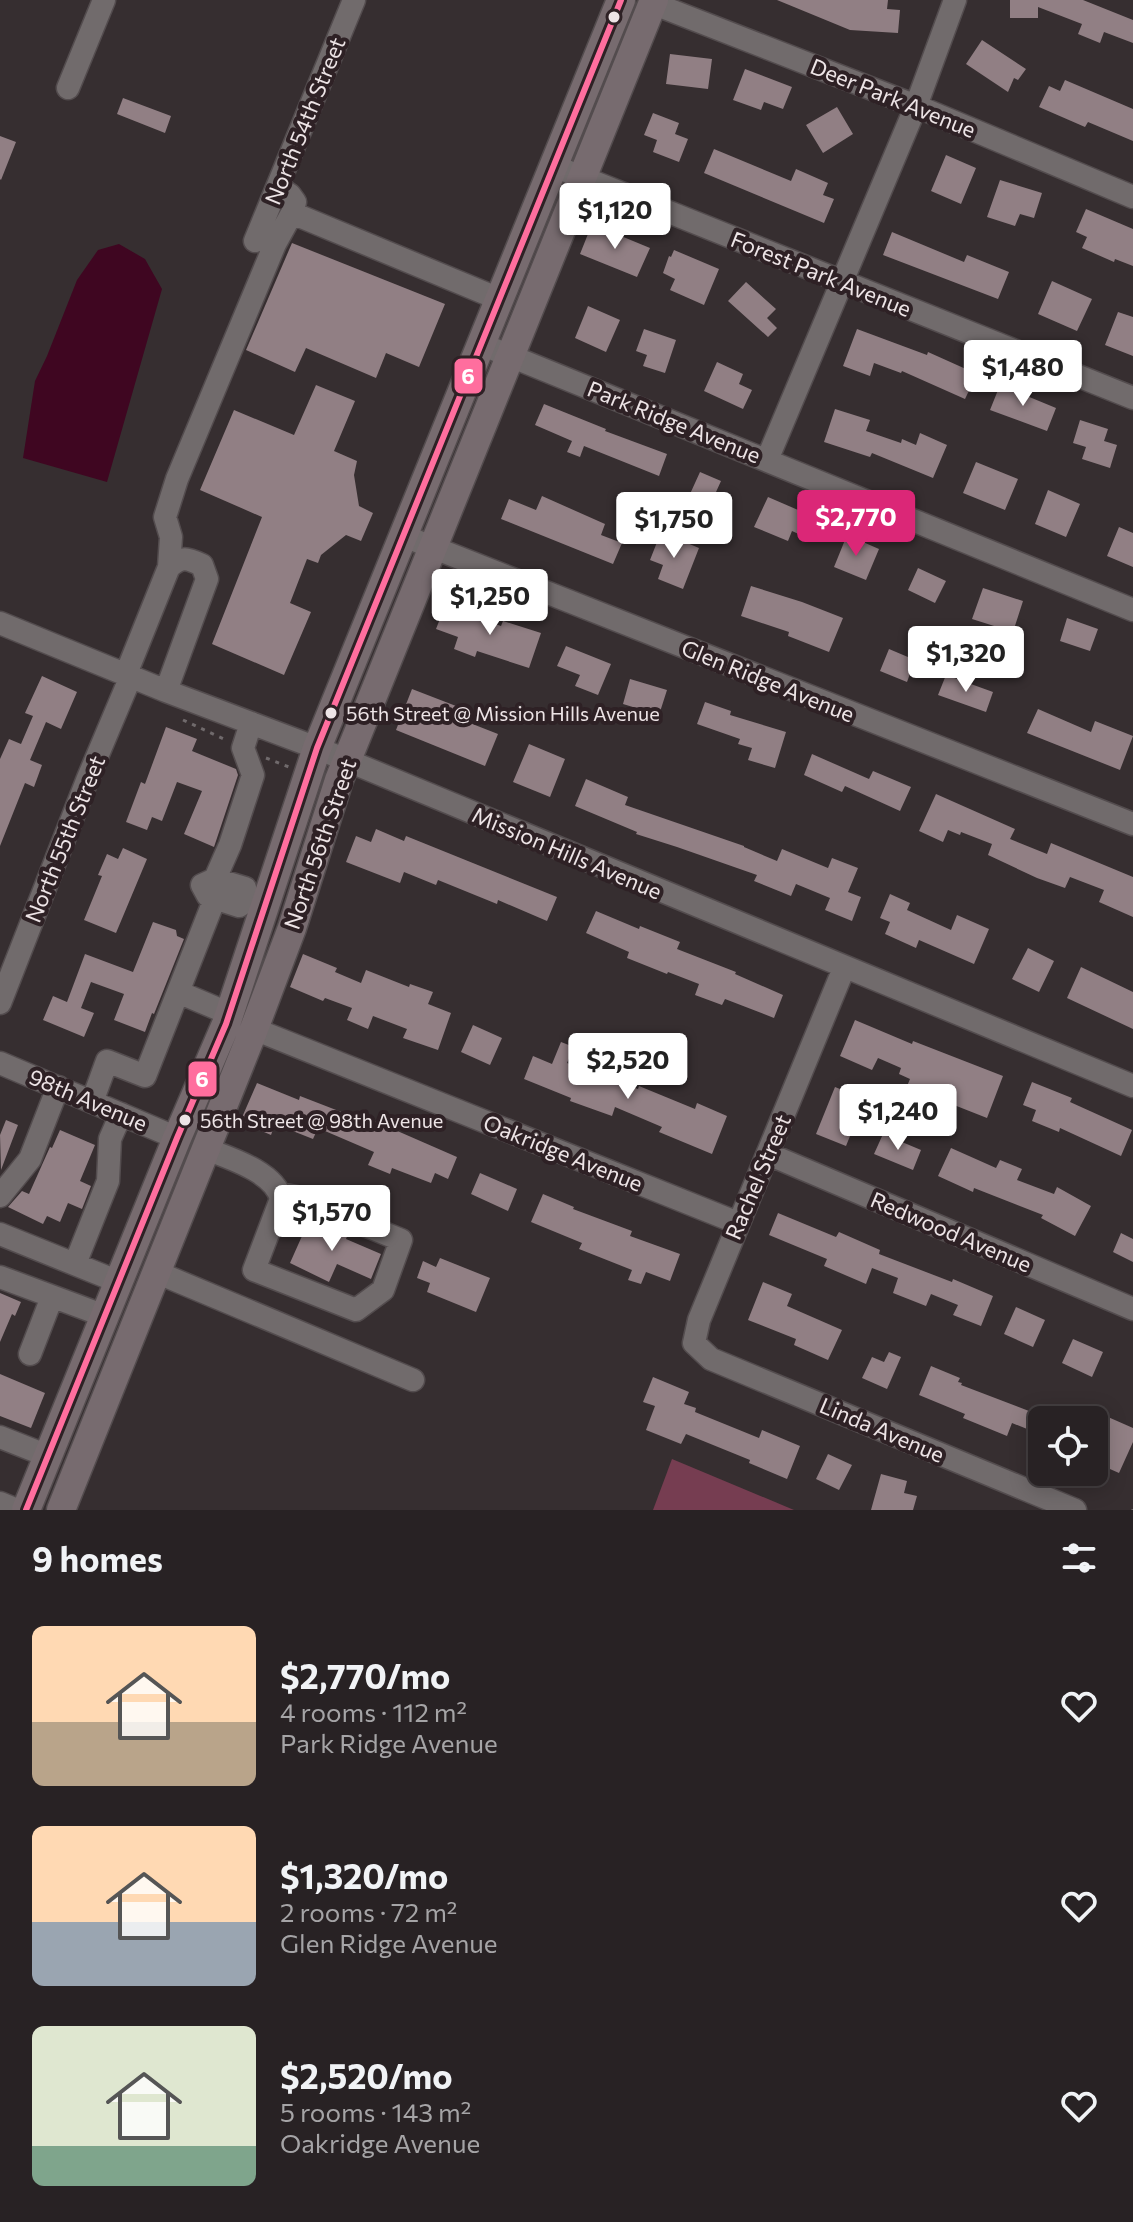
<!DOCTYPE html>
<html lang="en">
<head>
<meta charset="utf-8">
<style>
	body { margin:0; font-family:Commissioner,sans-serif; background:#302a2c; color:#f1f3f6; height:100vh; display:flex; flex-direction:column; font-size:30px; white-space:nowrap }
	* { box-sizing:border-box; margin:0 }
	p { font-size:26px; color:#a5a4a6 }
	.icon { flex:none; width:44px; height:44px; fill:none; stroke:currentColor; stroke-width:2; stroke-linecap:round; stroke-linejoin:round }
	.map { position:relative; height:1510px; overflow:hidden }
	.side { display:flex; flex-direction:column; background:#282224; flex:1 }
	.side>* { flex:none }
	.controls { position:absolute; left:1028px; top:1406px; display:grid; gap:16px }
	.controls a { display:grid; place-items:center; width:80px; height:80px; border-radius:12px; background:#282224; box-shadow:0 4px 20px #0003,0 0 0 2px #443f41; font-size:40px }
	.price { position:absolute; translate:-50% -68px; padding:0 18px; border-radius:8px; background:#fff; color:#222; font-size:26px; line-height:52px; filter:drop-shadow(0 2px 4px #0008) }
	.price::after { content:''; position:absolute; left:50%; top:48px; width:24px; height:18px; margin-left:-12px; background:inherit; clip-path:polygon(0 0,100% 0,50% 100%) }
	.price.on { background:#db2777; color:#fff }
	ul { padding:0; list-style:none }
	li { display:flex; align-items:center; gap:24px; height:200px; padding:0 32px }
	li span { display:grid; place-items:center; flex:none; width:224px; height:160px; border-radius:12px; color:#555 }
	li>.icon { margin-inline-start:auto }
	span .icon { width:96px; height:96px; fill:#fffc; stroke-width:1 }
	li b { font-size:34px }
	h2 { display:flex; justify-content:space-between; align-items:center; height:96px; padding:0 32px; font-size:34px }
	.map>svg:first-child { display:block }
	.green { fill:#763d51 }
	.water { fill:#3f0621 }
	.building { fill:#917f84 }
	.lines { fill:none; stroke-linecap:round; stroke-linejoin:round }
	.minor-casing { stroke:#534c4e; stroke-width:25 }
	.major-casing { stroke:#534c4e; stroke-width:31 }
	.path { stroke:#706a6c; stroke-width:3; stroke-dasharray:4 6; stroke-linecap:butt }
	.minor { stroke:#716b6c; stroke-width:22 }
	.major { stroke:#776b6f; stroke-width:28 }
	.bus-1-casing { stroke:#2e2125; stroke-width:12 }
	.bus-1 { stroke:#ff6e9e; stroke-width:6 }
	.bus-dot { fill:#ede4e6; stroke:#2e2125; stroke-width:3 }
	.labels { text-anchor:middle; stroke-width:8; stroke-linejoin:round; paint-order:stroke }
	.bus-label { font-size:20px; fill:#ede4e6; stroke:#2e2125; text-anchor:start }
	.street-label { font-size:22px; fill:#ede4e6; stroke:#2e2125 }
	.line-badge { stroke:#2e2125; stroke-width:3 }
	.badge-label { font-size:22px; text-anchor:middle; font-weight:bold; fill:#fff }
</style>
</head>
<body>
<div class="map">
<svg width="1133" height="1510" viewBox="0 0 1133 1510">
	<rect width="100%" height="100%" fill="#362e30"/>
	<path class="green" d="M 672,1459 L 794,1510 L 653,1510 Z"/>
	<path class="water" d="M 119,244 L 145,259 L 162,289 L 107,482 L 23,458 L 35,381 L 47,356 L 77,280 L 98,250 Z"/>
	<path class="building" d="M 777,0 L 888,0 L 887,9 L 900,10 L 898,33 L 850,30 Z
		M 1010,0 L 1083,0 L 1133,20 L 1133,43 L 1104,32 L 1100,43 L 1078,34 L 1082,24 L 1038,7 L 1038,18 L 1010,18 Z
		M 982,40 L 1026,69 L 1018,80 L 1014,78 L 1008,92 L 966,64 Z
		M 670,54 L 712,59 L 708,89 L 666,84 Z
		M 745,69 L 792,87 L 783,109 L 764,102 L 761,110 L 733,100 Z
		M 1065,80 L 1133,109 L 1133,141 L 1088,122 L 1085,127 L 1039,107 L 1049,86 L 1060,91 Z
		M 123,98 L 171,116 L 165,133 L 117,114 Z
		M 837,107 L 853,134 L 823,153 L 806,125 Z
		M 653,113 L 679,123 L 675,134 L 688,139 L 679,162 L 653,152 L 657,140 L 644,135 Z
		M 0,136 L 16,142 L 1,180 L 0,179 Z
		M 714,149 L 791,181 L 796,169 L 828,183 L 823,195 L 834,199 L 824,223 L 704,173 Z
		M 946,155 L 976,168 L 961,204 L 931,191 Z
		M 1000,180 L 1042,193 L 1034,218 L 1020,214 L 1015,226 L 987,217 Z
		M 1086,209 L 1133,229 L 1133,266 L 1115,259 L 1114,262 L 1082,248 L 1087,237 L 1076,232 Z
		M 592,224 L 650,248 L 637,277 L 580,254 Z
		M 892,232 L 964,262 L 967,255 L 1009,272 L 998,299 L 883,255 Z
		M 292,243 L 445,304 L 419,367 L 386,353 L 376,378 L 306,348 L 295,372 L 246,350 Z
		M 674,250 L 719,269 L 704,305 L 670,290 L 675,279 L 663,273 L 669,256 L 671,257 Z
		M 1052,281 L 1092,299 L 1077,331 L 1038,314 Z
		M 746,282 L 776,309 L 767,318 L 777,328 L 768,337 L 728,301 Z
		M 588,306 L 620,320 L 606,352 L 575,338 Z
		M 1118,312 L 1133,317 L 1133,356 L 1105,345 Z
		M 644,329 L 676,340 L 665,373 L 643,366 L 647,355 L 636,351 Z
		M 857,329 L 927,355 L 928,352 L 977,374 L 965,399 L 902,371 L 901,373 L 874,363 L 870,376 L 843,366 Z
		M 717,362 L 743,374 L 739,384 L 752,390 L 743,409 L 704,391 Z
		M 316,385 L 355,401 L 334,451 L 357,461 L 354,475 L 359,506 L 373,513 L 361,541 L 346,535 L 321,555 L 318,563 L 307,559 L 290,603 L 311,612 L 284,675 L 212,644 L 262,517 L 200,490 L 234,410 L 294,435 Z
		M 1000,385 L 1056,408 L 1047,431 L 990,410 Z
		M 544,404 L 606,429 L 605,431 L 667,454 L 659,476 L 584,446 L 580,457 L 567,452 L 572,441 L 535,425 Z
		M 835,409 L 870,420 L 866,431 L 901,443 L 902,439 L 916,445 L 920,433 L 947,445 L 933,478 L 872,453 L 870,457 L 824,442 Z
		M 1080,420 L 1108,429 L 1104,441 L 1117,445 L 1110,468 L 1082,459 L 1086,447 L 1073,443 Z
		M 976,462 L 1018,479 L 1005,510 L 963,493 Z
		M 700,472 L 721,481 L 716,492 L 726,497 L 716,519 L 685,505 Z
		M 1048,490 L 1080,504 L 1066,537 L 1035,524 Z
		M 542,496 L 605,524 L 601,535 L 622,543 L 613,564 L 501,519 L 509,499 L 536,510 Z
		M 768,497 L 812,516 L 803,536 L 792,531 L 788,541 L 754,527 Z
		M 1119,527 L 1133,533 L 1133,567 L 1107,556 Z
		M 661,532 L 699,548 L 683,589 L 658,579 L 663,565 L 650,560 Z
		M 847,535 L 879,549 L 866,580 L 834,567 Z
		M 918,568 L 946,581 L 935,603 L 908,590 Z
		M 751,586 L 802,602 L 843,618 L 829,652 L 788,636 L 789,632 L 741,616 Z
		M 983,588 L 1023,601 L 1013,632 L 972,619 Z
		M 445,606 L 501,626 L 503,621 L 541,633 L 529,668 L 477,651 L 475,657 L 454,649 L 458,637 L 436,629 Z
		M 1067,618 L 1098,629 L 1090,651 L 1060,641 Z
		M 566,646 L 611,664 L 598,695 L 575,686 L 580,675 L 557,666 Z
		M 889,649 L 915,660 L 907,682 L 880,671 Z
		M 946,675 L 993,692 L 986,712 L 938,695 Z
		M 42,676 L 77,692 L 61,729 L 46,722 L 30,760 L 42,765 L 34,787 L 25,783 L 0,846 L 0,759 L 9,739 L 21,744 L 33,716 L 25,713 Z
		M 630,679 L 667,690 L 659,715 L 623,704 Z
		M 412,689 L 456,706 L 452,716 L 498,734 L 485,766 L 396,730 Z
		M 705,702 L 731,711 L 730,715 L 786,732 L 775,768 L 748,760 L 752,748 L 738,744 L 740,739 L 697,724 Z
		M 1038,709 L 1091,732 L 1095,721 L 1133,736 L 1120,770 L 1027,733 Z
		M 166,727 L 197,739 L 192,751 L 236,769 L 238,775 L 214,847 L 184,834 L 202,791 L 177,782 L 162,821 L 152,817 L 147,830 L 126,822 L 141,782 L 145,784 Z
		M 529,744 L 565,759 L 550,797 L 513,782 Z
		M 812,754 L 869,779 L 873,771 L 911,787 L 900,811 L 845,786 L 842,792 L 804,775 Z
		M 586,779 L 628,797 L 625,805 L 744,846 L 744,847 L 777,861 L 782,849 L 828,868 L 832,858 L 858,868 L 848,892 L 861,897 L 852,921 L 825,910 L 830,898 L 796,884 L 791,896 L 754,881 L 757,875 L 677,847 L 636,834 L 637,832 L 575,806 Z
		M 936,794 L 1015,829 L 1010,839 L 1047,854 L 1051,843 L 1133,877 L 1133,917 L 1099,902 L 1104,890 L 1070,877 L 1065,888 L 1037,878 L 988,855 L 992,844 L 961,832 L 960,835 L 948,830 L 943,842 L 919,831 Z
		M 376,829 L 404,841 L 406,836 L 557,897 L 547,921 L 498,900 L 497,904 L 438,880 L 436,885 L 404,872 L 400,883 L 346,862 L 356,836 L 371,842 Z
		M 123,848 L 147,859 L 116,933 L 84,920 L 102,876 L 98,875 L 107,854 L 118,859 Z
		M 890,894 L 910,903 L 907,910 L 951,930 L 957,915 L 989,929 L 974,964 L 919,940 L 916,948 L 885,934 L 890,922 L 880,918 Z
		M 596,911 L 639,929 L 640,926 L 680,942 L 677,949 L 736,972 L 735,974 L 783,995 L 774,1018 L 725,999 L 722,1005 L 695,995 L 699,984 L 668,972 L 667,974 L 627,958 L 629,952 L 586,933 Z
		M 153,922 L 176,930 L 177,936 L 184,939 L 154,1014 L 152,1013 L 145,1032 L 114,1020 L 124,994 L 91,982 L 81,1008 L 94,1013 L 84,1037 L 43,1020 L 53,996 L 67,1002 L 85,954 L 133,972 Z
		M 1028,948 L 1054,961 L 1039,992 L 1012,979 Z
		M 303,954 L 337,968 L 335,972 L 361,983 L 366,970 L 409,987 L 410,984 L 433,992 L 428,1004 L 451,1013 L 438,1050 L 403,1038 L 407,1029 L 373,1016 L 368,1029 L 347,1020 L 352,1008 L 325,998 L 323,1001 L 290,987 Z
		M 1081,967 L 1133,992 L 1133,1029 L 1067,998 Z
		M 855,1020 L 912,1044 L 913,1041 L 1003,1076 L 987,1118 L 954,1105 L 956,1099 L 931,1088 L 927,1100 L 905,1091 L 910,1079 L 899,1074 L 901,1068 L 878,1058 L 872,1070 L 840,1056 Z
		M 473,1025 L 502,1038 L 490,1065 L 461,1052 Z
		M 561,1042 L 574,1047 L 567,1063 L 638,1089 L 639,1086 L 695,1109 L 697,1103 L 727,1116 L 712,1154 L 659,1132 L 662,1127 L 615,1107 L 612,1116 L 570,1101 L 571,1098 L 524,1079 L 533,1056 L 552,1064 Z
		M 1032,1082 L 1072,1098 L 1070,1102 L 1132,1130 L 1121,1156 L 1060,1128 L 1059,1132 L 1032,1121 L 1036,1110 L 1023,1105 Z
		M 257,1083 L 299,1100 L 300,1096 L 362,1120 L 363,1116 L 457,1157 L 448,1179 L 435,1173 L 431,1183 L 392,1168 L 390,1174 L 368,1165 L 374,1152 L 318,1128 L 313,1139 L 275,1124 L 271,1135 L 240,1122 Z
		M 835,1087 L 865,1099 L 846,1146 L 816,1134 Z
		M 6,1120 L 18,1125 L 1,1170 L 0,1135 Z
		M 60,1130 L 95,1145 L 80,1181 L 91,1186 L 82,1209 L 68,1203 L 60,1222 L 47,1216 L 43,1224 L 8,1207 L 22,1191 L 29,1194 L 50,1147 L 52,1148 Z
		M 883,1134 L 921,1150 L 913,1170 L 874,1154 Z
		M 951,1148 L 996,1168 L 1000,1160 L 1022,1169 L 1017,1180 L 1054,1194 L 1057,1187 L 1091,1206 L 1075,1236 L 1041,1218 L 1043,1215 L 974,1188 L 973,1192 L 938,1176 Z
		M 480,1173 L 517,1189 L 508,1211 L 471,1194 Z
		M 543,1194 L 574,1207 L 573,1209 L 632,1231 L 630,1236 L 680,1254 L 670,1281 L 646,1272 L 641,1284 L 628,1280 L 632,1270 L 579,1249 L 582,1243 L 531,1222 Z
		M 778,1213 L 836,1237 L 839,1232 L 880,1250 L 879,1254 L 952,1282 L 953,1279 L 993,1296 L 981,1326 L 953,1315 L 958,1305 L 931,1294 L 926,1306 L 893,1293 L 898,1278 L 872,1268 L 866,1284 L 824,1266 L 827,1259 L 769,1235 Z
		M 310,1218 L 348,1234 L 346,1239 L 381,1254 L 371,1279 L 337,1264 L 329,1282 L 290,1263 Z
		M 1121,1233 L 1133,1239 L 1133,1262 L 1113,1252 Z
		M 440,1258 L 490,1278 L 476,1312 L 427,1292 L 430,1283 L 417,1278 L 423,1261 L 436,1267 Z
		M 763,1282 L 792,1294 L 787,1306 L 842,1330 L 828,1360 L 794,1345 L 796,1339 L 748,1320 Z
		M 0,1293 L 21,1302 L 15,1316 L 12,1314 L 0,1342 Z
		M 1016,1307 L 1045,1320 L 1033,1347 L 1004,1334 Z
		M 1073,1339 L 1103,1352 L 1092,1377 L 1062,1363 Z
		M 889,1352 L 901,1357 L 887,1389 L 862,1378 L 872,1357 L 884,1362 Z
		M 931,1366 L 960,1378 L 958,1382 L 962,1383 L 961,1385 L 1042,1416 L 1042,1435 L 1012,1423 L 1007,1436 L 963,1418 L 965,1414 L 919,1395 Z
		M 0,1374 L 45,1393 L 31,1428 L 0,1416 Z
		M 653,1377 L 689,1392 L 684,1404 L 696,1408 L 695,1412 L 759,1438 L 762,1430 L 800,1446 L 787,1479 L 749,1463 L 750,1460 L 686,1434 L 681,1444 L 646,1430 L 655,1406 L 643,1402 Z
		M 1108,1417 L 1133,1428 L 1133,1442 L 1119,1473 L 1094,1462 L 1094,1449 Z
		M 828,1454 L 852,1465 L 839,1490 L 816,1479 Z
		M 881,1474 L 907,1481 L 904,1493 L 917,1496 L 913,1510 L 871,1510 Z"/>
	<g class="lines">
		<defs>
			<path id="minor" d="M 652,3 L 916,106 L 1133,197
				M 68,88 L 104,0
				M 554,166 L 1133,398
				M 292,213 L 499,299
				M 255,241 L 354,0
				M 481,344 L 1133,610
				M 767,460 L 916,106 L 955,0
				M 404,536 L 1133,824
				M 169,567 L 171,537 L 165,517 L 177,479 L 275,244 L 292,213 L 295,202 L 290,195 L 278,187
				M 0,623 L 166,691 L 317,748 L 1133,1086
				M 126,674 L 169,567 C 182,556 187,558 202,565 L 207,579 L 166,691
				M 215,879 L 230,845 L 253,775 L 243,748 L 251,723
				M 248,900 L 245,888 L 215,879 L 202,885 L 208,896 L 239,906 L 248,900 L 265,906
				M 844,968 L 699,1320 L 694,1343 L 711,1359 L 1075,1510
				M 178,992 L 230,1014
				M 0,1003 L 88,778 L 131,676
				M 254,1029 L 738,1223
				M 0,1063 L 177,1138
				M 92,1102 L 107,1061 L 145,1076 L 215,898
				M 206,1149 C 229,1158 275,1172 281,1199 L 254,1270 L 356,1310 L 383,1290 L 401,1240 L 296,1197 L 280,1194
				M 768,1154 L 1133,1309
				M 0,1196 L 30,1159 L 58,1087
				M 0,1234 L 119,1282
				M 75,1264 L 108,1181 L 110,1139 L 121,1114
				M 156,1272 L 413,1380
				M 0,1277 L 105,1316
				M 30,1354 L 52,1297
				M 0,1437 L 48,1456
				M 0,1503 L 17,1510"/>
			<path id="major" d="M 26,1510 L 177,1138 L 226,1024 L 317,748 L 621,0
				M 61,1510 L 254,1029 L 292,928 L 339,780 L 654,0"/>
		</defs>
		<use href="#minor" class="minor-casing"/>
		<use href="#major" class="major-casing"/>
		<path class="path" d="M 183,720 L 226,740
			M 266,758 L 289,767
			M 1133,1510 L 1133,1509"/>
		<use href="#minor" class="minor"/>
		<use href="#major" class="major"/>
		<defs>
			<path id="bus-1" d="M 26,1510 L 177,1138 L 226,1024 L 317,748 L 621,0"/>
		</defs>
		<use href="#bus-1" class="bus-1-casing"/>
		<use href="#bus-1" class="bus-1"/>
	</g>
	<g class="bus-dot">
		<circle cx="614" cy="17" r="7"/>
		<circle cx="331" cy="713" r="7"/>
		<circle cx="185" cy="1120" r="7"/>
	</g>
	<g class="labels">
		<g class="bus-label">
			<text x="346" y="721">56th Street @ Mission Hills Avenue</text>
			<text x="200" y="1128">56th Street @ 98th Avenue</text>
		</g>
		<g class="street-label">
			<text transform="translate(893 98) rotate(22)" y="8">Deer Park Avenue</text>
			<text transform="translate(305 121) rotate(-68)" y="8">North 54th Street</text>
			<text transform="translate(821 274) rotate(22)" y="8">Forest Park Avenue</text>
			<text transform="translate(674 422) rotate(22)" y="8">Park Ridge Avenue</text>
			<text transform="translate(768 681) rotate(22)" y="8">Glen Ridge Avenue</text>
			<text transform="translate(65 839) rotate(-68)" y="8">North 55th Street</text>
			<text transform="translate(320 844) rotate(-71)" y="8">North 56th Street</text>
			<text transform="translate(567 853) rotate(23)" y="8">Mission Hills Avenue</text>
			<text transform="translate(88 1100) rotate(23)" y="8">98th Avenue</text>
			<text transform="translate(563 1153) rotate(22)" y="8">Oakridge Avenue</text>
			<text transform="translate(758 1177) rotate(-67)" y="8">Rachel Street</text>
			<text transform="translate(951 1232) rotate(23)" y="8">Redwood Avenue</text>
			<text transform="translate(882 1430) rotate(23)" y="8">Linda Avenue</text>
		</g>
	</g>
	<g class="line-badge">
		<rect x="453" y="357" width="31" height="38" rx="8" fill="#ff6e9e"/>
		<rect x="187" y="1060" width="31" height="38" rx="8" fill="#ff6e9e"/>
	</g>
	<g class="badge-label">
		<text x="468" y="384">6</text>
		<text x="202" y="1087">6</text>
	</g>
</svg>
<div class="controls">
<a><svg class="icon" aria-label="locate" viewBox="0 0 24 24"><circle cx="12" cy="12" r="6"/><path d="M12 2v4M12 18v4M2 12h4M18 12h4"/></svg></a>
</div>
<b class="price" style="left:615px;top:251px">$1,120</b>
<b class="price" style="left:1023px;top:408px">$1,480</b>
<b class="price on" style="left:856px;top:558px">$2,770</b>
<b class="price" style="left:674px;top:560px">$1,750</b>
<b class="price" style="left:490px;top:637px">$1,250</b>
<b class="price" style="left:966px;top:694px">$1,320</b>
<b class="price" style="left:628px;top:1101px">$2,520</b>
<b class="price" style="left:898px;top:1152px">$1,240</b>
<b class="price" style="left:332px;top:1253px">$1,570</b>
</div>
<section class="side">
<h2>9 homes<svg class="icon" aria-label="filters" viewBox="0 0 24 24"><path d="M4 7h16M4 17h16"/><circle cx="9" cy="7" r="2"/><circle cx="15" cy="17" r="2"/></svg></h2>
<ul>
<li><span style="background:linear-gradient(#ffd9b3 60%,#b9a48a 0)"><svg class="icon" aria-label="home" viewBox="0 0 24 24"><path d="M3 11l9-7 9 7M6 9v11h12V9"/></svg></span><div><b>$2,770/mo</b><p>4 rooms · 112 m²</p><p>Park Ridge Avenue</p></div><svg class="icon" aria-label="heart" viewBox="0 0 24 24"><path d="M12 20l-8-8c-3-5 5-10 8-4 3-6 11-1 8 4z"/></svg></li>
<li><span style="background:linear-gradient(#ffd9b3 60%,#9aa5b1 0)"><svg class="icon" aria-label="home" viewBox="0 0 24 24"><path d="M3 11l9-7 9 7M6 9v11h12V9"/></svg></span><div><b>$1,320/mo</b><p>2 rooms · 72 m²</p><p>Glen Ridge Avenue</p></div><svg class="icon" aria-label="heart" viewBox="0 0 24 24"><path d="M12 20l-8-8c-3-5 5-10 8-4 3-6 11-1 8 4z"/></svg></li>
<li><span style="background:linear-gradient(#dfe7d0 75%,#7fa58c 0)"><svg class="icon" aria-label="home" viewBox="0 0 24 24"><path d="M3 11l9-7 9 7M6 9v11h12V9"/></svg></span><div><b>$2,520/mo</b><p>5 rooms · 143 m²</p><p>Oakridge Avenue</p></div><svg class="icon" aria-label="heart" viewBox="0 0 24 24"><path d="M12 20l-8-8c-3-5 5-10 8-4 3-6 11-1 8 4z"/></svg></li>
</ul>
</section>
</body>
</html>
